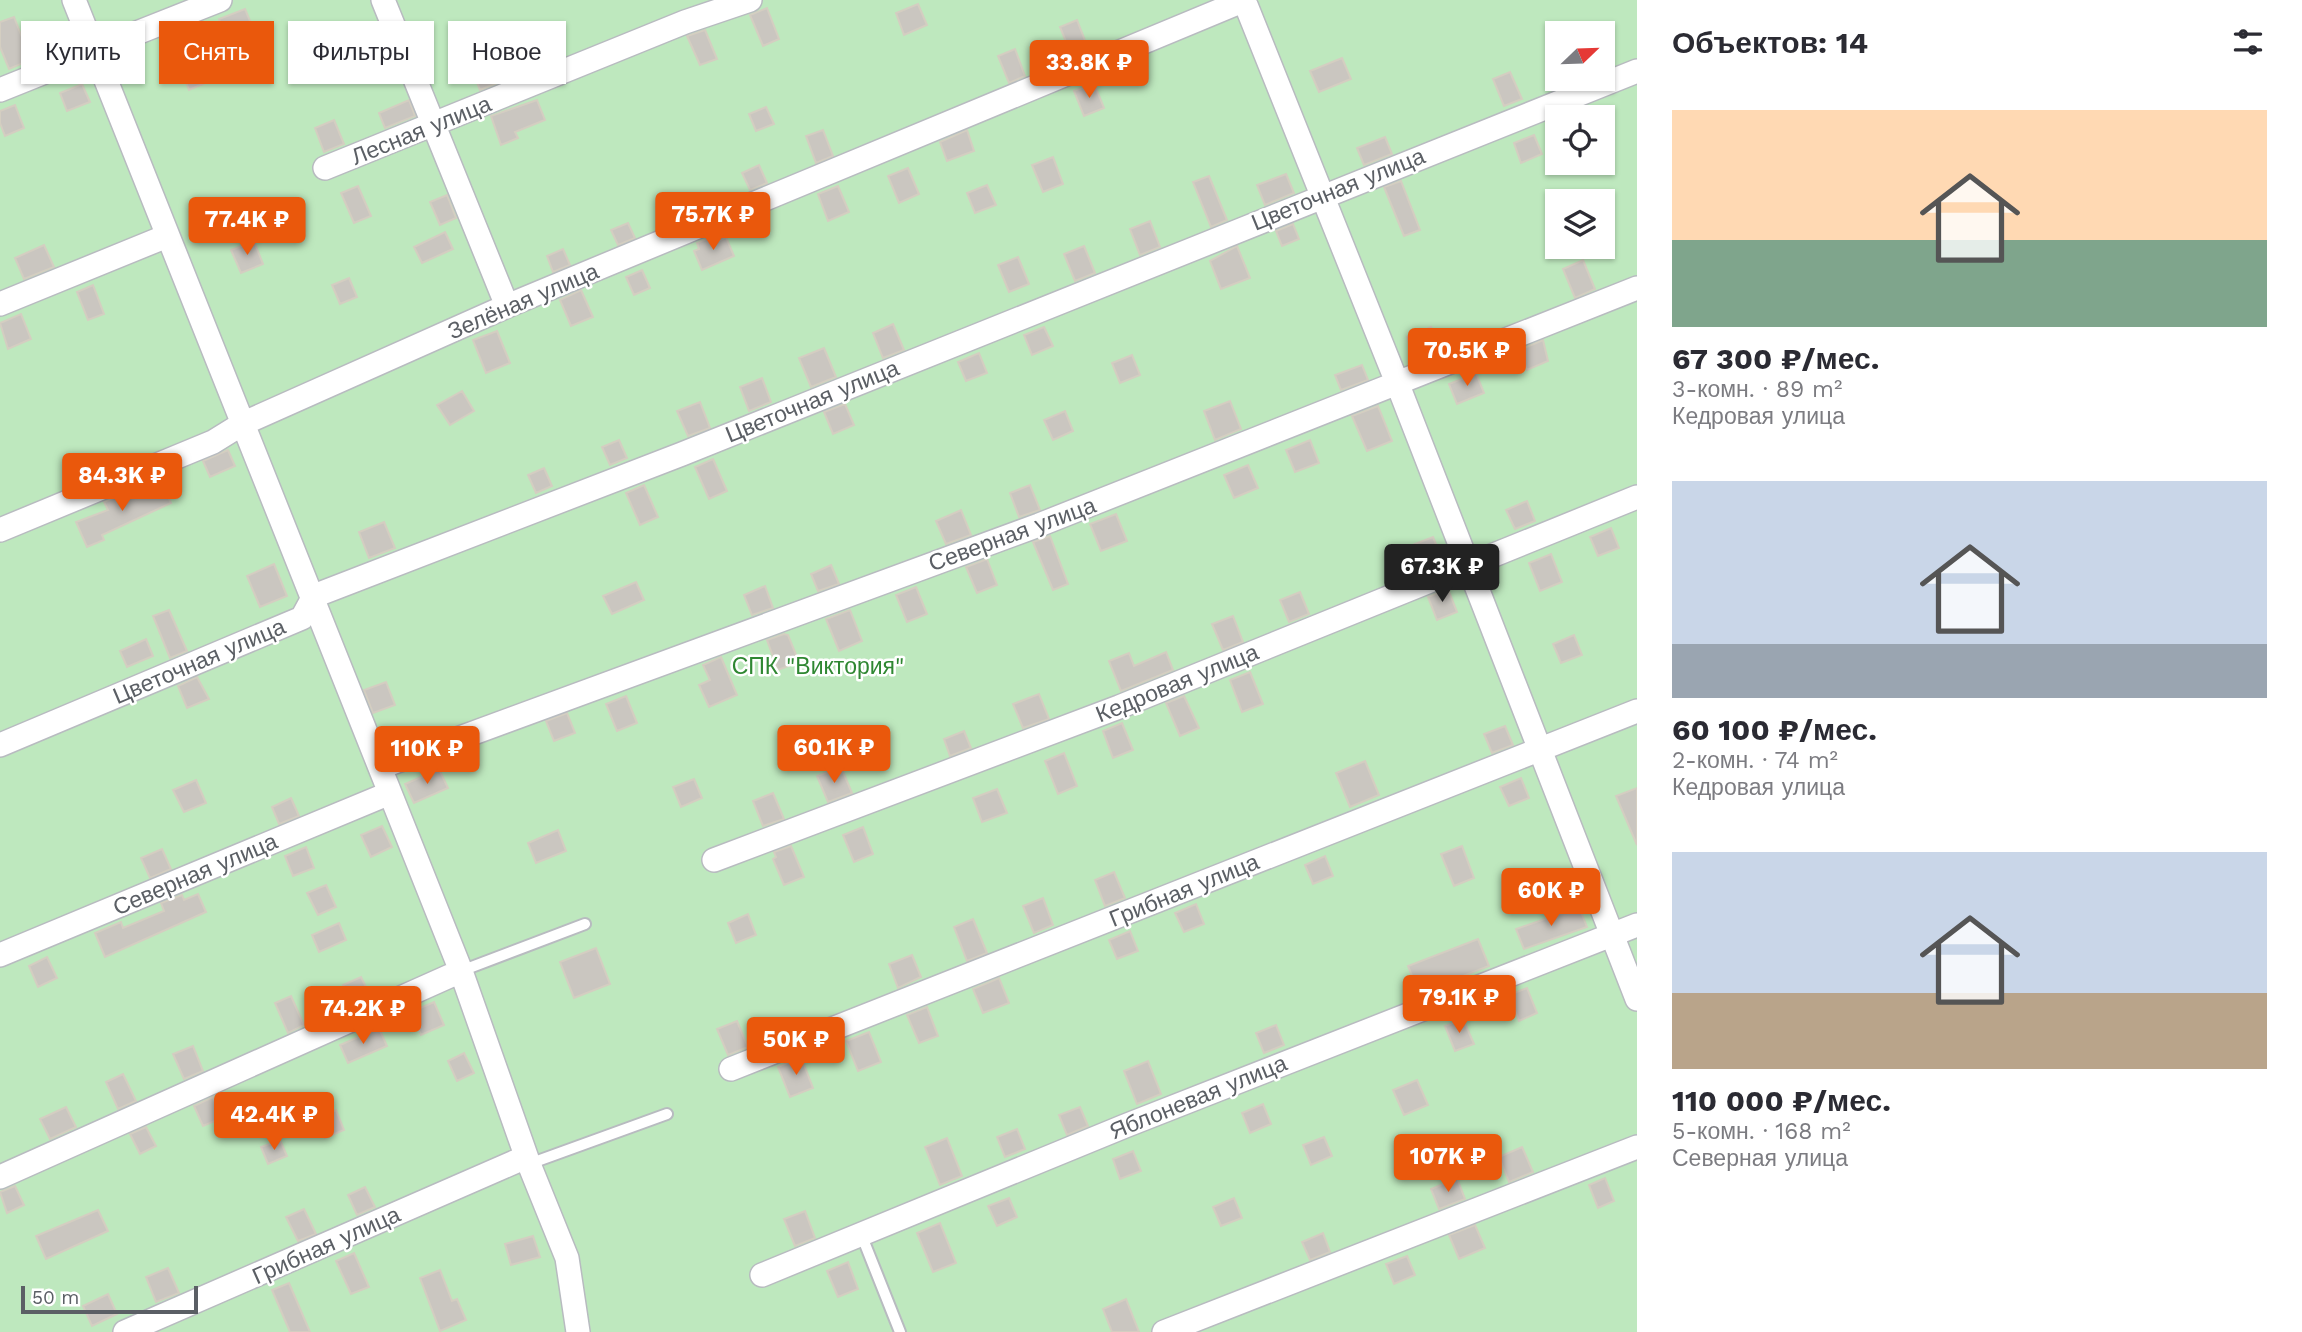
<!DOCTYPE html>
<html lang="ru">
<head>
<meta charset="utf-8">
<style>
	body { margin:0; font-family:"Work Sans",sans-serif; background:#f7f7f7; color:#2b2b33; height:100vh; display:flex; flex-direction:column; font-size:26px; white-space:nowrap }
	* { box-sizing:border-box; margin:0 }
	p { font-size:23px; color:#7c7c81 }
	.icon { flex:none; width:38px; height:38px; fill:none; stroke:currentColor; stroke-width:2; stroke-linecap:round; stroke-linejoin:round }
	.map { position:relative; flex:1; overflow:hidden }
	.sheet { display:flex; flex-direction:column; background:#fff; width:665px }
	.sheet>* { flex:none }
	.hud { position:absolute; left:21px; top:21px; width:665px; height:63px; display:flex; gap:14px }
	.needle { width:46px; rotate:67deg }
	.fabs { position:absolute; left:1545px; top:21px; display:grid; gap:14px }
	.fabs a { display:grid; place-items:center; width:70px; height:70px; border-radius:0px; background:#fff; box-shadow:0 2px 5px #0004; font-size:35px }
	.scale { position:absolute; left:21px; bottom:18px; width:177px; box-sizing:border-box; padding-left:7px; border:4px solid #5b5f65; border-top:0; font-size:19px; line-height:24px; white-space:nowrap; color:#5b5f65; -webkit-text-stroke:5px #fff; paint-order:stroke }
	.price { position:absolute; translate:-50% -60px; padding:0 16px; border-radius:7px; background:#ea580c; color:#fff; font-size:23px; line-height:46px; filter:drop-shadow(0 2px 4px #0008) }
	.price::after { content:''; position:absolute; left:50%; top:42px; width:21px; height:16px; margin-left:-10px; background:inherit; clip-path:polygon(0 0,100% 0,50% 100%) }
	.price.current { background:#222; color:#fff }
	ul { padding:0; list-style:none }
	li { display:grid; align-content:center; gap:14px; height:371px; padding:0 35px }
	li span { display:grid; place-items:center; height:217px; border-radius:0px; color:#555 }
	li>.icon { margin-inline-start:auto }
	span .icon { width:126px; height:126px; fill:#fffc; stroke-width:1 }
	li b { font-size:30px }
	h2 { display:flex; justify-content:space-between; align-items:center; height:84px; padding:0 35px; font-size:30px }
	.pill { padding:0 24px; border-radius:0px; background:#fff; box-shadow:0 2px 5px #0004; font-size:24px; line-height:63px }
	.pill.current { background:#ea580c; color:#fff }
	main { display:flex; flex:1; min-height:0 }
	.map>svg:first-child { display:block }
	.green { fill:#bee8be; fill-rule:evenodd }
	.building { fill:#cac6c0; stroke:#d4cec1; stroke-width:2 }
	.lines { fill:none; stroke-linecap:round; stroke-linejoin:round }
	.lane-casing { stroke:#b8bbc0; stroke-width:14 }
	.street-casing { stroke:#b8bbc0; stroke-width:26 }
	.lane { stroke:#fff; stroke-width:10 }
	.street { stroke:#fff; stroke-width:23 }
	.labels { text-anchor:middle; stroke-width:5; stroke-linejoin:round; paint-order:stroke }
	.street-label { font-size:23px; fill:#5b5f65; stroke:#fff }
	.park-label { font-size:23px; fill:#2f8732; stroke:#fff }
</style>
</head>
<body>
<main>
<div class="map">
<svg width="1637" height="1332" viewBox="0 0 1637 1332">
	<rect width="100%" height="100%" fill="#efece3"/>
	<path class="green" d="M 0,0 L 1637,0 L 1637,1332 L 0,1332 ZM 1558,33 L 1603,33 L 1603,79 L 1558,79 ZM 1558,117 L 1603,117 L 1603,163 L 1558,163 ZM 1558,201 L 1603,201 L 1603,247 L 1558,247 Z"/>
	<path class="building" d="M 918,4 L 927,25 L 904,35 L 896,13 Z
		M 767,8 L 779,39 L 763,46 L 750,15 Z
		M 245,9 L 253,28 L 226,39 L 219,19 Z
		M 14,17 L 22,37 L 30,33 L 40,56 L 9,69 L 0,47 L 0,22 Z
		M 1077,20 L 1088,48 L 1071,54 L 1060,27 Z
		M 705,30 L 717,59 L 700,65 L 687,36 Z
		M 548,38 L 557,59 L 537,67 L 529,46 Z
		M 203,45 L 217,78 L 189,90 L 176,56 Z
		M 1015,49 L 1025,76 L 1009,83 L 998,56 Z
		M 488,53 L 500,82 L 480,90 L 468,61 Z
		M 1342,58 L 1351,79 L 1319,92 L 1310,71 Z
		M 1510,72 L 1522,99 L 1504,106 L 1493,79 Z
		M 1094,83 L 1104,108 L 1084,116 L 1074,91 Z
		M 82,84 L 90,102 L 67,111 L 60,93 Z
		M 409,100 L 415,116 L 385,128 L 379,113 Z
		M 537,100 L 545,120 L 515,132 L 518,138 L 501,145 L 491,116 Z
		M 15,105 L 24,128 L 5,136 L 0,123 L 0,111 Z
		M 766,107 L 774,124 L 756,131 L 749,114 Z
		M 334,120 L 344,144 L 324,152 L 315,128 Z
		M 823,130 L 833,156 L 816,163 L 806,136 Z
		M 967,130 L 974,151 L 947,161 L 940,142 Z
		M 1534,135 L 1542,154 L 1521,163 L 1514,143 Z
		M 1385,137 L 1392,154 L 1364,165 L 1357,148 Z
		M 1053,157 L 1063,184 L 1043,192 L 1032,165 Z
		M 759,165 L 767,183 L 750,190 L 742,173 Z
		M 908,168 L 919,194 L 899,203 L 888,176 Z
		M 1286,174 L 1294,193 L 1265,205 L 1257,185 Z
		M 1209,176 L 1227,220 L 1211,227 L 1193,182 Z
		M 1401,181 L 1420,230 L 1404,236 L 1384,187 Z
		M 987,185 L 996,205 L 975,213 L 967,193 Z
		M 358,186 L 371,216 L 354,223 L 341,193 Z
		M 838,186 L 849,212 L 828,221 L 818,194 Z
		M 695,193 L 702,210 L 686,217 L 679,200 Z
		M 447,195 L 456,218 L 440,225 L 430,202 Z
		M 1150,221 L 1160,247 L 1140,255 L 1130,229 Z
		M 628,223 L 635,238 L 618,245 L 611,230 Z
		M 1293,224 L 1299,239 L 1282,246 L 1276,231 Z
		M 445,232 L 453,249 L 422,263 L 414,247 Z
		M 713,236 L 716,242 L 726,237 L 734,256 L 702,270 L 694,251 L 699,249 L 697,243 Z
		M 254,241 L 263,264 L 241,273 L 231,250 Z
		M 44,245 L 54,267 L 24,279 L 15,258 Z
		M 1084,246 L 1095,273 L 1075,281 L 1064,254 Z
		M 1237,246 L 1250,278 L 1221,289 L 1210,261 Z
		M 563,249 L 570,265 L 553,272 L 547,256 Z
		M 1018,257 L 1029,284 L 1009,292 L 998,265 Z
		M 1583,260 L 1595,289 L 1575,298 L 1563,269 Z
		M 642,270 L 650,288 L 634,295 L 626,277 Z
		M 349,278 L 357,297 L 340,304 L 332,285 Z
		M 93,285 L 104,314 L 88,320 L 77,292 Z
		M 581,290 L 593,317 L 571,326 L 560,300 Z
		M 21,314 L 31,339 L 8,349 L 0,323 Z
		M 893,324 L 904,350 L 883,358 L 873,333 Z
		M 1044,327 L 1053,346 L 1032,355 L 1024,335 Z
		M 1431,327 L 1441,350 L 1416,360 L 1407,337 Z
		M 497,331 L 510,363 L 486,373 L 473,340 Z
		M 1543,340 L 1548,361 L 1527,370 L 1520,350 Z
		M 824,348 L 836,377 L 811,387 L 799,358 Z
		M 979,353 L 987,373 L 966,381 L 958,362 Z
		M 1132,355 L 1140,375 L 1120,383 L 1112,363 Z
		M 1362,365 L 1368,380 L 1341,390 L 1335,375 Z
		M 1476,373 L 1484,393 L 1457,404 L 1449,384 Z
		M 762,378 L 771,402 L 749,411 L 740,387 Z
		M 462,391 L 474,411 L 450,425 L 437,405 Z
		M 1230,401 L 1241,429 L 1215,440 L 1204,411 Z
		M 700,402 L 710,428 L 688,436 L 677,411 Z
		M 845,404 L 854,425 L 833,434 L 824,412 Z
		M 1378,406 L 1392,441 L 1367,451 L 1352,416 Z
		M 1065,411 L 1073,431 L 1053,440 L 1044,420 Z
		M 619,440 L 627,458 L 610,465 L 602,447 Z
		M 1310,440 L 1319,463 L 1295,472 L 1286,450 Z
		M 228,450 L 235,466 L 210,477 L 203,461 Z
		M 713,459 L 727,491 L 709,499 L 695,467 Z
		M 1248,465 L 1258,488 L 1234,498 L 1224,475 Z
		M 544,468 L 552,486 L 536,493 L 528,475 Z
		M 163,485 L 171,503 L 102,535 L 104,540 L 87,547 L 76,522 L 108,510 L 104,502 L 108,500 L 131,491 L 134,497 Z
		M 644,485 L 658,517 L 640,525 L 626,493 Z
		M 1030,485 L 1040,510 L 1019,517 L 1010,493 Z
		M 1527,501 L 1535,521 L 1515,529 L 1506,510 Z
		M 961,510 L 971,535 L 946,544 L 936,521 Z
		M 1116,514 L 1127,541 L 1101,551 L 1090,524 Z
		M 384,522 L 395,548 L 369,558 L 359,532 Z
		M 1611,528 L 1619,548 L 1598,556 L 1590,537 Z
		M 1050,536 L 1068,584 L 1053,590 L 1033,542 Z
		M 1433,537 L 1443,561 L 1417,571 L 1407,547 Z
		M 1551,554 L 1562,582 L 1540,591 L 1529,563 Z
		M 987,559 L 997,585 L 977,593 L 966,567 Z
		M 274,564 L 287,596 L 260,607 L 247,576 Z
		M 831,565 L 839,584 L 818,591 L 811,574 Z
		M 636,582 L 644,600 L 612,614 L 603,596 Z
		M 765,586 L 773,608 L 752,615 L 744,595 Z
		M 916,587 L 927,614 L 907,622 L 896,595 Z
		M 1448,589 L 1457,612 L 1437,620 L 1428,597 Z
		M 1300,592 L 1309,614 L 1289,622 L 1280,600 Z
		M 169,610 L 187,651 L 170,658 L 153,616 Z
		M 850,610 L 862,641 L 839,651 L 826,619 Z
		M 1233,616 L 1243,642 L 1223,650 L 1212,624 Z
		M 784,634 L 788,635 L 799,662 L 778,670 L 767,640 Z
		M 1574,635 L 1582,655 L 1561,663 L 1553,644 Z
		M 146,639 L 153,656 L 127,667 L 120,651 Z
		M 1166,652 L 1173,670 L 1121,691 L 1109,661 L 1129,653 L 1134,666 Z
		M 721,657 L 737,695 L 709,707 L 699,685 L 710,680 L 703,665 Z
		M 1250,672 L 1263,704 L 1242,712 L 1230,680 Z
		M 197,677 L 209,699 L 187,708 L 178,686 Z
		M 386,682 L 395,705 L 373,713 L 364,690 Z
		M 1039,694 L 1049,719 L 1023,728 L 1013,704 Z
		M 626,696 L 637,723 L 617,731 L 606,704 Z
		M 1184,696 L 1199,728 L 1180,736 L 1166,703 Z
		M 567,713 L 575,733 L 554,741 L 546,721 Z
		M 1122,723 L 1133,750 L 1113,758 L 1103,731 Z
		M 1505,726 L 1513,745 L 1492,753 L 1484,734 Z
		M 964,731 L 971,748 L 950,756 L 944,739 Z
		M 1064,753 L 1077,786 L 1058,794 L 1045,761 Z
		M 1365,761 L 1379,795 L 1350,807 L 1336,773 Z
		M 841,767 L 852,793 L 828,802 L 817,776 Z
		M 439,769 L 448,788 L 414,803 L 405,784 Z
		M 1521,778 L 1529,798 L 1509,806 L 1500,787 Z
		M 694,779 L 702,798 L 681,807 L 673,787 Z
		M 196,780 L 206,803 L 184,812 L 173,790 Z
		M 1637,788 L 1637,845 L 1616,796 Z
		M 997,789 L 1007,813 L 982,822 L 973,798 Z
		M 773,793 L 784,819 L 763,826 L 753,801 Z
		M 291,798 L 299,816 L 279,824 L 272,807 Z
		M 382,826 L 392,847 L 371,857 L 361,835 Z
		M 863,827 L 873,854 L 854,862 L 843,835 Z
		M 558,830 L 566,851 L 536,863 L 528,843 Z
		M 791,846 L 804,877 L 784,885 L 773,859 L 776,857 L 774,852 Z
		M 1462,846 L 1474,878 L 1454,886 L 1441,854 Z
		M 306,847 L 314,868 L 293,876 L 285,856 Z
		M 162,849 L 171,869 L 150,878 L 141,858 Z
		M 1325,856 L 1333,876 L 1313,884 L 1305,865 Z
		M 1114,872 L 1125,898 L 1105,906 L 1095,880 Z
		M 326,885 L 336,907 L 318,915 L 307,893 Z
		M 198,894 L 206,912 L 105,957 L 95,933 L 121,922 L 123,928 L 164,911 L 161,903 L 182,895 L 184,900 Z
		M 1043,898 L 1053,925 L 1034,933 L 1023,906 Z
		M 1196,904 L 1204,924 L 1184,932 L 1175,913 Z
		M 1579,907 L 1587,927 L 1524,949 L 1516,929 Z
		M 748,914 L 756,935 L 736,943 L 728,923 Z
		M 973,919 L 987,953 L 967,961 L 954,927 Z
		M 339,923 L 346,940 L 319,952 L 312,935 Z
		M 1130,931 L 1138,951 L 1117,959 L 1109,940 Z
		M 1478,939 L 1489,966 L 1419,993 L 1408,966 Z
		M 596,948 L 610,984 L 574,998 L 560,962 Z
		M 912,955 L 921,977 L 898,988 L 889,964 Z
		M 47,957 L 57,978 L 38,987 L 29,966 Z
		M 361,977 L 369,993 L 350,1001 L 343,985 Z
		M 999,978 L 1009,1003 L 983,1013 L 973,989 Z
		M 1527,988 L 1537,1013 L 1519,1021 L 1509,995 Z
		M 291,996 L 304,1025 L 288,1033 L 275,1003 Z
		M 434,1002 L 444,1025 L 421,1035 L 411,1012 Z
		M 927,1007 L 938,1036 L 919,1043 L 907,1015 Z
		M 1463,1019 L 1474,1044 L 1455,1051 L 1445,1026 Z
		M 737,1021 L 748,1047 L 728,1055 L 717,1029 Z
		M 1276,1025 L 1284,1045 L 1264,1053 L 1256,1033 Z
		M 379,1028 L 387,1046 L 348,1063 L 340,1045 Z
		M 869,1032 L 881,1062 L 858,1071 L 846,1041 Z
		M 193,1046 L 203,1071 L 184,1079 L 173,1054 Z
		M 464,1053 L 474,1073 L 457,1081 L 448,1061 Z
		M 801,1057 L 813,1088 L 790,1097 L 778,1067 Z
		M 1148,1061 L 1161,1094 L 1137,1104 L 1124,1071 Z
		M 123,1074 L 136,1101 L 118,1109 L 106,1082 Z
		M 1417,1080 L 1428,1105 L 1404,1115 L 1393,1090 Z
		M 213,1097 L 222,1118 L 203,1126 L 194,1106 Z
		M 1263,1104 L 1271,1124 L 1250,1133 L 1242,1113 Z
		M 66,1107 L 76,1127 L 50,1139 L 40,1119 Z
		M 1080,1107 L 1088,1126 L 1067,1135 L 1059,1115 Z
		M 336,1110 L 344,1130 L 325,1138 L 317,1118 Z
		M 146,1127 L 156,1146 L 140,1154 L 130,1134 Z
		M 1017,1129 L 1025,1149 L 1005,1157 L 997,1137 Z
		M 1324,1137 L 1332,1156 L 1311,1165 L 1303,1145 Z
		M 947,1138 L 962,1176 L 940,1185 L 925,1147 Z
		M 280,1140 L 287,1156 L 268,1164 L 261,1147 Z
		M 1522,1147 L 1533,1172 L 1509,1182 L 1499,1157 Z
		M 1133,1151 L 1141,1171 L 1120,1179 L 1113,1159 Z
		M 1457,1178 L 1465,1199 L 1439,1209 L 1431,1189 Z
		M 1605,1178 L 1614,1201 L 1598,1208 L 1589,1185 Z
		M 15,1186 L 24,1205 L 7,1213 L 0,1192 Z
		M 365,1187 L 375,1207 L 357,1215 L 348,1195 Z
		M 1009,1198 L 1017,1217 L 997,1226 L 988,1206 Z
		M 1234,1198 L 1242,1218 L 1221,1226 L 1213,1207 Z
		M 304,1209 L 316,1234 L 298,1241 L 286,1217 Z
		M 98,1210 L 108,1231 L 46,1259 L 36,1236 Z
		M 805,1211 L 815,1238 L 795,1246 L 784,1219 Z
		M 940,1223 L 956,1263 L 933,1272 L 917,1233 Z
		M 1475,1225 L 1485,1248 L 1459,1259 L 1449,1235 Z
		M 1323,1233 L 1330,1252 L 1310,1260 L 1302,1242 Z
		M 533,1236 L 540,1257 L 511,1265 L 505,1244 Z
		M 354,1253 L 369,1287 L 351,1294 L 336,1261 Z
		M 1407,1256 L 1415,1275 L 1394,1284 L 1386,1264 Z
		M 848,1262 L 858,1289 L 838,1297 L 827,1271 Z
		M 168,1268 L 179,1293 L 156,1302 L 146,1277 Z
		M 440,1270 L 452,1301 L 457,1299 L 466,1320 L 440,1331 L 420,1278 Z
		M 289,1283 L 310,1332 L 290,1332 L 272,1290 Z
		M 108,1294 L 117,1314 L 92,1326 L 83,1306 Z
		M 1126,1299 L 1139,1332 L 1112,1332 L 1103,1309 Z"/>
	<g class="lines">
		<defs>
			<path id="lane" d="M 461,971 L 585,924
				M 529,1164 L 667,1114
				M 861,1234 L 900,1332"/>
			<path id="street" d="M 74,0 L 461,971 L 529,1164 L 567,1258 L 578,1332
				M 383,0 L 507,306
				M 1244,0 L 1398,385 L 1637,999
				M 119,40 L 220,0
				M 0,90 L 97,51
				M 325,168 L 685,22 L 750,0
				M 0,304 L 167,236
				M 0,530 L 213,442 L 242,424 L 507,306 L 1245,0
				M 0,745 L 302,618 L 314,596 L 682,454 L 1637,71
				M 381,767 L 1039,525 L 1637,288
				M 714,860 L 1119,707 L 1637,497
				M 0,955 L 390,793
				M 731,1069 L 1637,711
				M 0,1177 L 461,971
				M 762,1275 L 1125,1126 L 1637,925
				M 125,1332 L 526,1157
				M 1164,1332 L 1637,1147"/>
		</defs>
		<use href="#lane" class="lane-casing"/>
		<use href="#street" class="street-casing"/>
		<use href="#lane" class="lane"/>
		<use href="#street" class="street"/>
	</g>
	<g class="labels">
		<g class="street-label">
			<text transform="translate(421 130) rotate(-22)" y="8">Лесная улица</text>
			<text transform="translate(1338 189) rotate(-22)" y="8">Цветочная улица</text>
			<text transform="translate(523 301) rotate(-23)" y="8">Зелёная улица</text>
			<text transform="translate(812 401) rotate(-22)" y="8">Цветочная улица</text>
			<text transform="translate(1012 534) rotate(-20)" y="8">Северная улица</text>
			<text transform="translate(199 661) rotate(-23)" y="8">Цветочная улица</text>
			<text transform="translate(1177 683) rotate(-22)" y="8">Кедровая улица</text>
			<text transform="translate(195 874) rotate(-23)" y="8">Северная улица</text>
			<text transform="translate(1184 890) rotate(-22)" y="8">Грибная улица</text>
			<text transform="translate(1198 1097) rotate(-22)" y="8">Яблоневая улица</text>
			<text transform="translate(326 1245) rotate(-24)" y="8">Грибная улица</text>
		</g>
		<g class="park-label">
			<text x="818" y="674">СПК "Виктория"</text>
		</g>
	</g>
</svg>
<div class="fabs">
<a><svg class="needle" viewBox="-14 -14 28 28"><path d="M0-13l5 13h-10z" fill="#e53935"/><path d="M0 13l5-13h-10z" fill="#7c7c81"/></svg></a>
<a><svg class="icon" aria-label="locate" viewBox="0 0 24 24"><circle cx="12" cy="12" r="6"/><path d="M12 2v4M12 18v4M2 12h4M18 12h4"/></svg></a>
<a><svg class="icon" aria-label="layers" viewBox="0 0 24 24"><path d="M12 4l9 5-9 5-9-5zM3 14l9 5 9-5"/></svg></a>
</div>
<div class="scale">50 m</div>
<b class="price" style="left:1089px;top:100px">33.8K ₽</b>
<b class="price" style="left:713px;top:252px">75.7K ₽</b>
<b class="price" style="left:247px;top:257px">77.4K ₽</b>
<b class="price" style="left:1467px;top:388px">70.5K ₽</b>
<b class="price" style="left:122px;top:513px">84.3K ₽</b>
<b class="price current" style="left:1442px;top:604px">67.3K ₽</b>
<b class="price" style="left:834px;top:785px">60.1K ₽</b>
<b class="price" style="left:427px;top:786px">110K ₽</b>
<b class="price" style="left:1551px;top:928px">60K ₽</b>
<b class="price" style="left:1459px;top:1035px">79.1K ₽</b>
<b class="price" style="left:363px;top:1046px">74.2K ₽</b>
<b class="price" style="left:796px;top:1077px">50K ₽</b>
<b class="price" style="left:274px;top:1152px">42.4K ₽</b>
<b class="price" style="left:1448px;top:1194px">107K ₽</b>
<div class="hud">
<a class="pill">Купить</a>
<a class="pill current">Снять</a>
<a class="pill">Фильтры</a>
<a class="pill">Новое</a>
</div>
</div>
<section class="sheet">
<h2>Объектов: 14<svg class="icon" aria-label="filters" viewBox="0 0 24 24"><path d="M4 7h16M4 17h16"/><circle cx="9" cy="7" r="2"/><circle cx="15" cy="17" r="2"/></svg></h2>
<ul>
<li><span style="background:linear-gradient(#ffd9b3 60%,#7fa58c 0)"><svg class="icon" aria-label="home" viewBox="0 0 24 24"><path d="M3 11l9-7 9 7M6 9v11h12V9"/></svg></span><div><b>67 300 ₽/мес.</b><p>3-комн. · 89 m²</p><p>Кедровая улица</p></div></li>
<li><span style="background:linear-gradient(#c9d6e8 75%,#9aa5b1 0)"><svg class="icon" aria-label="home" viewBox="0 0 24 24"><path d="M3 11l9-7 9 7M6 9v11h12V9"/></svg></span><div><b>60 100 ₽/мес.</b><p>2-комн. · 74 m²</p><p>Кедровая улица</p></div></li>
<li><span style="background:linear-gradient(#c9d6e8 65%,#b9a48a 0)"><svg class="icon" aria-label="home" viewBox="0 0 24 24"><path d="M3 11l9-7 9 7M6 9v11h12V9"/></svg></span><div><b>110 000 ₽/мес.</b><p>5-комн. · 168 m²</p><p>Северная улица</p></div></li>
</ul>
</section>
</main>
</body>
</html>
